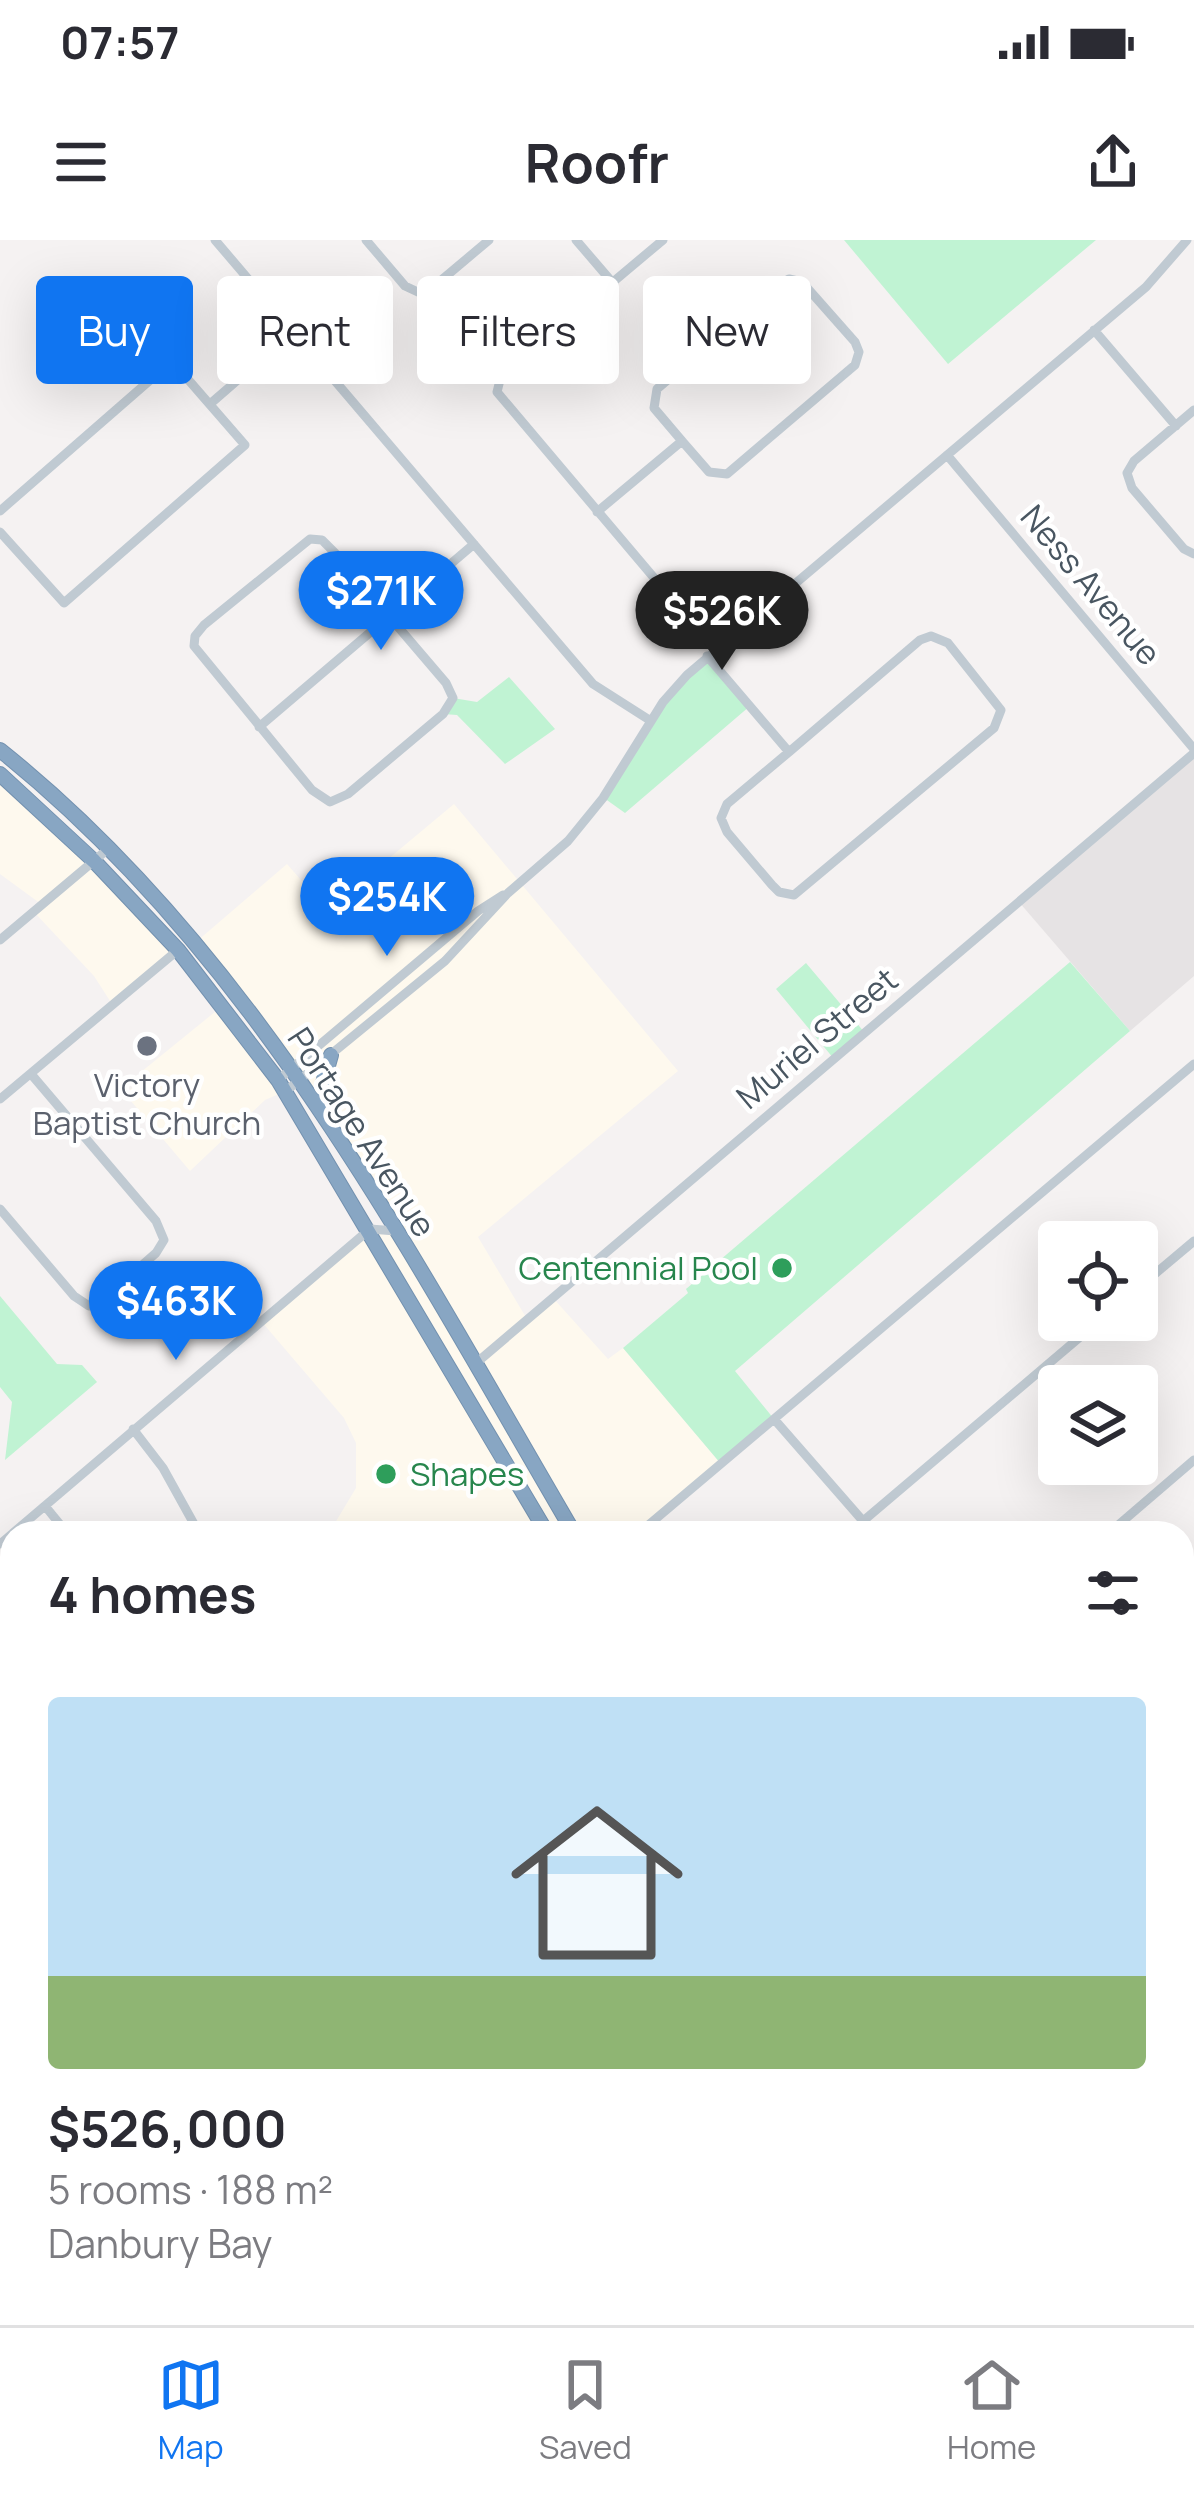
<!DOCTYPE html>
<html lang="en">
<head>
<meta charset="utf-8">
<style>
	body { margin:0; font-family:Manrope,sans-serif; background:#f2f2f3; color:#2b2b33; height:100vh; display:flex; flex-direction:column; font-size:45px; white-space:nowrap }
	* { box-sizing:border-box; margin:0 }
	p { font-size:39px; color:#7c7c81 }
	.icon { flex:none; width:66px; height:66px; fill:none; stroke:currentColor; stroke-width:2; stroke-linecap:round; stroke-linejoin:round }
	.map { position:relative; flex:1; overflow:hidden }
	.side { position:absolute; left:0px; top:1281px; width:1194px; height:804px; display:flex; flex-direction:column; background:#fff; border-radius:36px 36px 0 0; box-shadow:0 12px 48px #0002 }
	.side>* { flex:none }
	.guide { position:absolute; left:36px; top:36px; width:1122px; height:108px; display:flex; gap:24px }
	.fabs { position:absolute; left:1038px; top:981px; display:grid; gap:24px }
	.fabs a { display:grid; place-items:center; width:120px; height:120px; border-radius:12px; background:#fff; box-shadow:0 12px 48px #0002; font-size:60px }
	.price { position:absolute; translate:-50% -102px; padding:0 27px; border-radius:42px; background:#1075f1; color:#fff; font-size:39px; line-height:78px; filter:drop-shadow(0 3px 6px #0008) }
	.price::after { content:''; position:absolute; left:50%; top:72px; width:36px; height:27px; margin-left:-18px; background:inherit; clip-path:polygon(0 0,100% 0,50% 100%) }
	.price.selected { background:#222; color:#fff }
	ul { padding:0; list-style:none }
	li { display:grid; align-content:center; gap:24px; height:636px; padding:0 48px }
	li span { display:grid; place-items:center; height:372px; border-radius:12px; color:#555 }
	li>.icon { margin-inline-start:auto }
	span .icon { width:216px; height:216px; fill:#fffc; stroke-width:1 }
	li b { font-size:51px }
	h2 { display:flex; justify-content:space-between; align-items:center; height:144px; padding:0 48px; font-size:51px }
	.pill { padding:0 42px; border-radius:12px; background:#fff; box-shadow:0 12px 48px #0002; font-size:42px; line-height:108px }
	.pill.selected { background:#1075f1; color:#fff }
	.status { display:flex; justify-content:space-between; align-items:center; height:84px; padding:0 60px; background:#fff; direction:ltr }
	.status svg { height:33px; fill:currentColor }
	header { display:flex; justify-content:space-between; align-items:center; height:156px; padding:0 48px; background:#fff; font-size:54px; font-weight:700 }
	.menu { display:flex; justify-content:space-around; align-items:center; height:168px; border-top:3px solid #e1e1e2; background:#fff; font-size:33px; color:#7c7c81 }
	.menu a { display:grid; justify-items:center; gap:6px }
	.menu .selected { color:#1075f1 }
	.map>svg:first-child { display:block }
	.commercial { fill:#fef9ee }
	.education { fill:#e6e3e4 }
	.green { fill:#c0f3d3 }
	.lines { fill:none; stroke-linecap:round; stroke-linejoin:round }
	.highway-casing { stroke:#7391af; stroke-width:16 }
	.minor { stroke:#c0cad2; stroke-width:9 }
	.highway { stroke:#88a6c3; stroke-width:14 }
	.worship-dot { fill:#6b7280; stroke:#fff; stroke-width:4.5 }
	.leisure-dot { fill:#2e9e5b; stroke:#fff; stroke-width:4.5 }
	.labels { text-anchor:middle; stroke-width:9; stroke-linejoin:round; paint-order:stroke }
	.street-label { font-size:33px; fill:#495661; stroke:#fff }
	.worship-label { font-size:33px; fill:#5b616d; stroke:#fff }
	.leisure-label { font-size:33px; fill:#27864d; stroke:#fff; text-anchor:end }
</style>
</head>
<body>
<div class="status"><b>07:57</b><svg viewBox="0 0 49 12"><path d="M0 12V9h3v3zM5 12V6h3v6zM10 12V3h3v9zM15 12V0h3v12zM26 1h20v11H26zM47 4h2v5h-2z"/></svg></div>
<header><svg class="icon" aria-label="menu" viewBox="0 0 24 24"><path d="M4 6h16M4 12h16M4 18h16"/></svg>Roofr<svg class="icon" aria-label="share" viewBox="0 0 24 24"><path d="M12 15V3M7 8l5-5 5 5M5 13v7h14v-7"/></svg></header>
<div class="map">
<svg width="1194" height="2085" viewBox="0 0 1194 2085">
	<rect width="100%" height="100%" fill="#f5f2f2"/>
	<path class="commercial" d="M 0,534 L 178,710 L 112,764 L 94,736 L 34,672 L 41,664 L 0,634 Z
		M 454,564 L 678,831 L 478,997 L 527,1079 L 553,1058 L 608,1119 L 623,1108 L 721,1224 L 647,1287 L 650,1293 L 329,1293 L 356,1248 L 356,1203 L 344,1178 L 261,1081 L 370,989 L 395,990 L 196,702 L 287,624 L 327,670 Z
		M 221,767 L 286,851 L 265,860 L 190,931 L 125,854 L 145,837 L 141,832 Z
		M 1182,1619 L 1194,1633 L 1194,1801 L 1182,1812 Z
		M 909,2073 L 1146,2073 L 1153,2085 L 919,2085 Z"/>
	<path class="education" d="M 1194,513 L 1194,736 L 1130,791 L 1019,662 Z"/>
	<path class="green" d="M 844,0 L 1096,0 L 948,124 Z
		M 707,416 L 750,466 L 625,573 L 604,558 L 663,462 Z
		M 509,437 L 555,489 L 505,524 L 457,475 L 443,474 L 453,458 L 477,462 Z
		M 1070,722 L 1130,791 L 735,1131 L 774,1179 L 721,1224 L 623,1108 L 688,1053 L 686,1049 Z
		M 806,723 L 865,793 L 834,819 L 776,749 Z
		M 0,1056 L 57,1124 L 82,1125 L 97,1142 L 5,1220 L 12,1162 L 0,1147 Z"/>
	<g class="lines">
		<defs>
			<path id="highway" d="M 0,510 C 257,715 411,1015 574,1293
				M 0,534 L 94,621 L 178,710 L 278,840 L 547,1293
				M 327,871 L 323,843 L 331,815
				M 1000,2073 L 1007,2085
				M 1029,2073 L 1036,2085"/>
		</defs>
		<use href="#highway" class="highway-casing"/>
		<path class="minor" d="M 215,0 L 593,444 L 651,481
			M 366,0 L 405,46 L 420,53 L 432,48 L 489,0
			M 576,0 L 612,42
			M 663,0 L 501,136 L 497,152 L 715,410
			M 1094,90 L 1176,186
			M 210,164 L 292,93
			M 1194,170 L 1134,221 L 1127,233 L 1132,248 L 1184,309 L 1194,314
			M 947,215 L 1194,509
			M 0,271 L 172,121 L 245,205 L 64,363 L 0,292
			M 597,272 L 682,201 L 654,168 L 657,149 L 780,44 L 789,39 L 802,42 L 855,102 L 859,112 L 855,125 L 727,234 L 709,232 L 682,201
			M 310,299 L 322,300 L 335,313 L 446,443 L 453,458 L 443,474 L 348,554 L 330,562 L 312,550 L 194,406 L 195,396 L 204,385 Z
			M 707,416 L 789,512 L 920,400 L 931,396 L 948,403 L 1001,470 L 994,488 L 794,655 L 779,652 L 772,645 L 727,592 L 721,578 L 727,564 L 789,512
			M 259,487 L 474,304
			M 0,700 L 108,609
			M 278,840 L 478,671 L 503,655
			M 286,851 L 445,721 L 508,653 L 568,601 L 603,558 L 663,462 L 687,435 L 1146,47 L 1187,0
			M 0,859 L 178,710
			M 0,969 L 74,1056 L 89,1066 L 100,1062 L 156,1013 L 164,1000 L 156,981 L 31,834
			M 1137,1049 L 1194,1001
			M 475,1124 L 1194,513
			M 774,1179 L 863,1281
			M 133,1189 L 163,1228 L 199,1293
			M 45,1266 L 67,1293
			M 13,1293 L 370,989 L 396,991
			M 639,1293 L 1194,824
			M 849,1293 L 1100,1080
			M 1109,1293 L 1194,1220
			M 0,1304 L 12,1294
			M 0,1402 L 12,1424
			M 1182,1406 L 1194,1395
			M 1182,1567 L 1194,1557
			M 0,1613 L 12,1605
			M 0,1761 L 12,1750
			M 0,1870 L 12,1891
			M 1182,1909 L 1194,1899
			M 0,2063 L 12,2053
			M 529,2073 L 538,2085
			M 0,2084 L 13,2073
			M 276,2085 L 290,2073
			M 479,2085 L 493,2073
			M 728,2085 L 742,2073
			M 985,2085 L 999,2073"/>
		<use href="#highway" class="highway"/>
	</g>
	<circle class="worship-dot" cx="147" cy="806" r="12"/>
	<g class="leisure-dot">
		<circle cx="782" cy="1028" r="12"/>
		<circle cx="386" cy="1234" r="12"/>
	</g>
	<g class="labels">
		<g class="street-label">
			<text transform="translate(1091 345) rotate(50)" y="12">Ness Avenue</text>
			<text transform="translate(817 798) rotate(-40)" y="12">Muriel Street</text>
			<text transform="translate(362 892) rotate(57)" y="12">Portage Avenue</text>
		</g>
		<g class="worship-label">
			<text x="147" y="857">Victory<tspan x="147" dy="38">Baptist Church</tspan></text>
		</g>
		<g class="leisure-label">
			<text x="758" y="1040">Centennial Pool</text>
			<text x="410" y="1246" text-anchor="start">Shapes</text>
		</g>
	</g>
</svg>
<div class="fabs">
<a><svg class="icon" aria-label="locate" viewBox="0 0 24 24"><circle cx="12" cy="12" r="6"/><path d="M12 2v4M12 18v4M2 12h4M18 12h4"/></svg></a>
<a><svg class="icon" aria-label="layers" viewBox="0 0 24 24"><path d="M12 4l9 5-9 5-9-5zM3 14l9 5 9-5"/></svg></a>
</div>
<b class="price" style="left:381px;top:413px">$271K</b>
<b class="price selected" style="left:722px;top:433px">$526K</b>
<b class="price" style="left:387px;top:719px">$254K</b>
<b class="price" style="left:176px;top:1123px">$463K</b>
<div class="guide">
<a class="pill selected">Buy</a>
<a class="pill">Rent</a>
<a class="pill">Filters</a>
<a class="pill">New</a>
</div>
<section class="side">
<h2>4 homes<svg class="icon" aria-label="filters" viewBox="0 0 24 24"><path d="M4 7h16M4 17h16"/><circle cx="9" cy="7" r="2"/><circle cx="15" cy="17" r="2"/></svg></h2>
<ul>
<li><span style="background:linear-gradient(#bfe0f5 75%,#8fb573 0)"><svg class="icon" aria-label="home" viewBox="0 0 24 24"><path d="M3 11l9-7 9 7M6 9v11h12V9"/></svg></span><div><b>$526,000</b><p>5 rooms · 188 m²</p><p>Danbury Bay</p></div></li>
</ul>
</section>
</div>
<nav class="menu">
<a class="selected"><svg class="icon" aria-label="map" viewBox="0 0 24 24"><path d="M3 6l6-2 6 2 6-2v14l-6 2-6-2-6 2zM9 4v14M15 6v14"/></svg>Map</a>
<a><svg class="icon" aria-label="saved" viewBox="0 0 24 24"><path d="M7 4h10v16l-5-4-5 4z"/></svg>Saved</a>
<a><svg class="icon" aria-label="home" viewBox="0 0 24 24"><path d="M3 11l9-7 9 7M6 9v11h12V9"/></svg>Home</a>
</nav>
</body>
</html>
